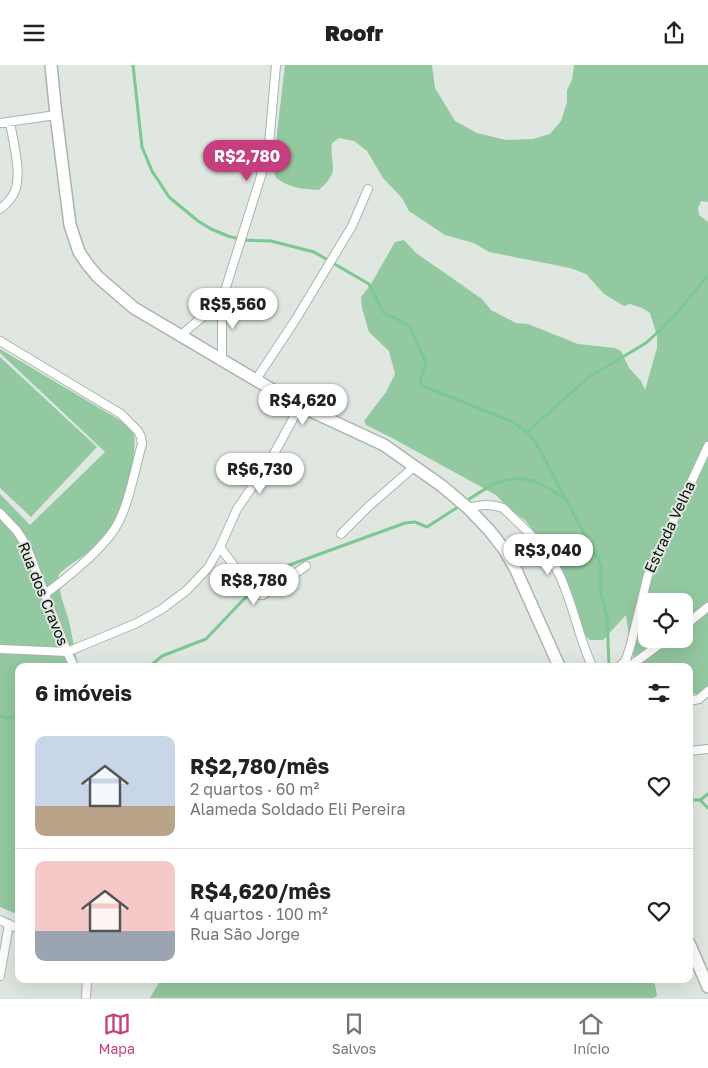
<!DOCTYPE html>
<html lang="pt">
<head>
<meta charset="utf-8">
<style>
	body { margin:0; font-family:"Golos Text",sans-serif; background:#f2f2f2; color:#222; height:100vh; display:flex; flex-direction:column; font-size:19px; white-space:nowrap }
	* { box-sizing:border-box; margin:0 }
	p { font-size:16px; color:#767676 }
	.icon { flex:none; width:28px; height:28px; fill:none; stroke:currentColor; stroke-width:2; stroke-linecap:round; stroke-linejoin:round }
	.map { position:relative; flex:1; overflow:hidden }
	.drawer { position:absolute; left:15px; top:598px; width:678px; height:320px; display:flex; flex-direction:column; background:#fff; border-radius:10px; box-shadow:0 5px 20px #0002 }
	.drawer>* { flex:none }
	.buttons { position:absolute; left:638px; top:528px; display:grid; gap:10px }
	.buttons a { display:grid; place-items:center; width:55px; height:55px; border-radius:10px; background:#fff; box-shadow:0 5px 20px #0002; font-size:25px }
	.price { position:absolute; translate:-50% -42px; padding:0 11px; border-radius:18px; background:#fff; color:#222; font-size:16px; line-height:32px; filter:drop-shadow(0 1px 2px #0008) }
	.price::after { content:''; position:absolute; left:50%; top:30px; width:15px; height:11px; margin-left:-8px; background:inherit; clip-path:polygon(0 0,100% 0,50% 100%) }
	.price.on { background:#c53e7e; color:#fff }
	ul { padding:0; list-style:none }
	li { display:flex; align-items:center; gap:15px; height:125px; padding:0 20px }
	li+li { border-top:1px solid #e0e0e0 }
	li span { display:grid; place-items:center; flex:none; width:140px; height:100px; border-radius:10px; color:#555 }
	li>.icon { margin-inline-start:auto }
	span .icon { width:60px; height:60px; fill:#fffc; stroke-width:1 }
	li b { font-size:21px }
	h2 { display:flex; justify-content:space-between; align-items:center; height:60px; padding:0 20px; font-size:21px }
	header { display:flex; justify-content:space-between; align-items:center; height:65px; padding:0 20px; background:#fff; font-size:22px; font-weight:800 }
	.dock { display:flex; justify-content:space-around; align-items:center; height:70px; border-top:1px solid #e0e0e0; background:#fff; font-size:14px; color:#767676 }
	.dock a { display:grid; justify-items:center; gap:2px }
	.dock .on { color:#c53e7e }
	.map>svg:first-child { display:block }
	.green { fill:#93c9a0; fill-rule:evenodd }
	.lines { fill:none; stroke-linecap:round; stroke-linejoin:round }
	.stream { stroke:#7cc891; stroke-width:3 }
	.minor-casing { stroke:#abb4ad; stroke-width:10 }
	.secondary-casing { stroke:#abb4ad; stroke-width:14 }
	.minor { stroke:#fff; stroke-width:8 }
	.secondary { stroke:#fff; stroke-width:11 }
	.labels { text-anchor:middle; stroke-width:4; stroke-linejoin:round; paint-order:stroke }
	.street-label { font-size:15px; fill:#0c0f0c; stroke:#dfe7e0 }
</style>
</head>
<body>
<header><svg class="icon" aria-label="menu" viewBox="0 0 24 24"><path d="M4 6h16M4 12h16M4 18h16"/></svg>Roofr<svg class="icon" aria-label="share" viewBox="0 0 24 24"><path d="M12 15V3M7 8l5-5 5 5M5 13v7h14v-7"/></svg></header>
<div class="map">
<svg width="708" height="933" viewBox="0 0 708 933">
	<rect width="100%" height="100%" fill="#dfe7e0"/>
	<path class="green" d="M 285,0 L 432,0 L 435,23 L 455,56 L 477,68 L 506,75 L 533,74 L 550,69 L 561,56 L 567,37 L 567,25 L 572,15 L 574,0 L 708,0 L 708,137 L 701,136 L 698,143 L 699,150 L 708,157 L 708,633 L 689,627 L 689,601 L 637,601 L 631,585 L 626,550 L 603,575 L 590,575 L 581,567 L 576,541 L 565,511 L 545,481 L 525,455 L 510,445 L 496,430 L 392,373 L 366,360 L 364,356 L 386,327 L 395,309 L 389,286 L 369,267 L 362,243 L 361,232 L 371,219 L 395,177 L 404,175 L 416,188 L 482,234 L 491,245 L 516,258 L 528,259 L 578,279 L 615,283 L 621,286 L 629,303 L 641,316 L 645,325 L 657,283 L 657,271 L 650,248 L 642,243 L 630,239 L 624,241 L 604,229 L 586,209 L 570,203 L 489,187 L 474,178 L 445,170 L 409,146 L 402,133 L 383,113 L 367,86 L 354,76 L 339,73 L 332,78 C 329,103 342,104 319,125 C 302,124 290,123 276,113 L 273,102 ZM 646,536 L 684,536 L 684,574 L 646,574 Z
		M 0,284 L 128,360 C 130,363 133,367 134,370 C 138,392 121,450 108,467 C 101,475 91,485 83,491 C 74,498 65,502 58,511 L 61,531 L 69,556 L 77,596 L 80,601 L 19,601 L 19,850 L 0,842 L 0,429 L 30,460 L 105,387 L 0,288 Z
		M 0,292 L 97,382 L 31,452 L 0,423 Z
		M 161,914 L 648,914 L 655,919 L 657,931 L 653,933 L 150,933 Z"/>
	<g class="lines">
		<path class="stream" d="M 133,0 L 142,82 L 152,106 L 169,132 L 198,156 L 211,164 L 228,171 L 243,175 L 271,176 L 314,187 L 369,219 L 383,247 L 406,259 L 411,264 L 426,298 L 420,316 L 423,321 L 513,357 L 527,367 L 535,376 L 601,500 L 601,529 L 607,552 L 609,601
			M 527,367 L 589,312 L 646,278 L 673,253 L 708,210
			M 466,436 C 488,422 506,408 534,416 C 544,419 555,428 564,433
			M 150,601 L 162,591 L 206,574 L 243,535 L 284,502 L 405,458 L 415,457 L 427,462 L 461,440
			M 0,651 L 9,653 L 19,651
			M 689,735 L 700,735 L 708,743
			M 700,735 L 708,729"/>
		<defs>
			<path id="minor" d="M 0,58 L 56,50
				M 0,144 C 4,141 8,137 11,133 C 25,116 13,78 10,57
				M 180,271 L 222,235
				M 0,276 L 121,349 L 138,366 L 141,372 L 142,379 C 135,403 129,439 117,460 C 104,483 67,513 45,529
				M 222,295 L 222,235 L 261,111 L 269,79 L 276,0
				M 255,316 L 296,254 L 352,161 L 368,124
				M 468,443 C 481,440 490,438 503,443 C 523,462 546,482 558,507 C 573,537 578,571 592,601
				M 0,448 L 17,466 L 26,480 L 67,587 L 74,601
				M 341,469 L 368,442 L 415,401
				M 220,482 L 255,529 L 263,530 L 306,501
				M 684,561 L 708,542
				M 0,584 L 67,587 L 137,558 L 162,544 L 187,525 L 208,503 L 220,482 L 237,444 L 270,396 L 300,341
				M 620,601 L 626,595 L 631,579 L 648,510 L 708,381
				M 630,601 L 667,574
				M 689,636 L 699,634 L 708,626
				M 689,686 L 708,684
				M 0,855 L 19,864
				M 0,911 L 9,859
				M 86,933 L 87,914"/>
			<path id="secondary" d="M 51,0 L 56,50 L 70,160 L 79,187 L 88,200 L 98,212 L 134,243 L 300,341 L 384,380 L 442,421 L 468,443 L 489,465 L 504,484 L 516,505 L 559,601
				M 689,878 L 708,922"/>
		</defs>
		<use href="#minor" class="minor-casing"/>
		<use href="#secondary" class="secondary-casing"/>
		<use href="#minor" class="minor"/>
		<use href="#secondary" class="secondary"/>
	</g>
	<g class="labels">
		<g class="street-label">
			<text transform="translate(670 462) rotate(-65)" y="5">Estrada Velha</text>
			<text transform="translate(43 529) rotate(68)" y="5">Rua dos Cravos</text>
		</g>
	</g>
</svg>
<div class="buttons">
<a><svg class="icon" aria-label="locate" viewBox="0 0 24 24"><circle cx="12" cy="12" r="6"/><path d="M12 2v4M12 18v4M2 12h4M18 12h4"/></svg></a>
</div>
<b class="price on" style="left:247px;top:117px">R$2,780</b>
<b class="price" style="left:233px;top:265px">R$5,560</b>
<b class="price" style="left:303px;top:361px">R$4,620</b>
<b class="price" style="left:260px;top:430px">R$6,730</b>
<b class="price" style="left:548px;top:511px">R$3,040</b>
<b class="price" style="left:254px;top:541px">R$8,780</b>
<section class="drawer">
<h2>6 imóveis<svg class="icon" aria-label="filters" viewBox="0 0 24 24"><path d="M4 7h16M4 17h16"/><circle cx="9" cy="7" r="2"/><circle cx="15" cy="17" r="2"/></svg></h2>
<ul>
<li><span style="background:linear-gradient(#c9d6e8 70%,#b9a48a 0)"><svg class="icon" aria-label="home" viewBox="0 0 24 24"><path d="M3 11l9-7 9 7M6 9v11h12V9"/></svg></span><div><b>R$2,780/mês</b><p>2 quartos · 60 m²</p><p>Alameda Soldado Eli Pereira</p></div><svg class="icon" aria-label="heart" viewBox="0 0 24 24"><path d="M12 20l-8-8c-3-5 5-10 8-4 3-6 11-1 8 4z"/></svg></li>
<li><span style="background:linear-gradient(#f6c9c9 70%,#9aa5b1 0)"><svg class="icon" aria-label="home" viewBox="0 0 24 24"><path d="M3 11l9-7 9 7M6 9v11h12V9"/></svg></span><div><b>R$4,620/mês</b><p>4 quartos · 100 m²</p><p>Rua São Jorge</p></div><svg class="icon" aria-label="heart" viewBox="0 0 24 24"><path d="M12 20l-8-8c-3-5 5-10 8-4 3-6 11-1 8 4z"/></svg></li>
</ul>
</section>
</div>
<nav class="dock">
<a class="on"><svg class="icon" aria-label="map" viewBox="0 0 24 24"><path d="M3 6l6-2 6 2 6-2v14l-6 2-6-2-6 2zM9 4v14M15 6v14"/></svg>Mapa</a>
<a><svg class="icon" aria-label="saved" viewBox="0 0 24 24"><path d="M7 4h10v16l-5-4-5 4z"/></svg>Salvos</a>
<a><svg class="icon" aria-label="home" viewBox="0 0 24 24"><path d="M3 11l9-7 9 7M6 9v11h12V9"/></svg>Início</a>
</nav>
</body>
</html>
